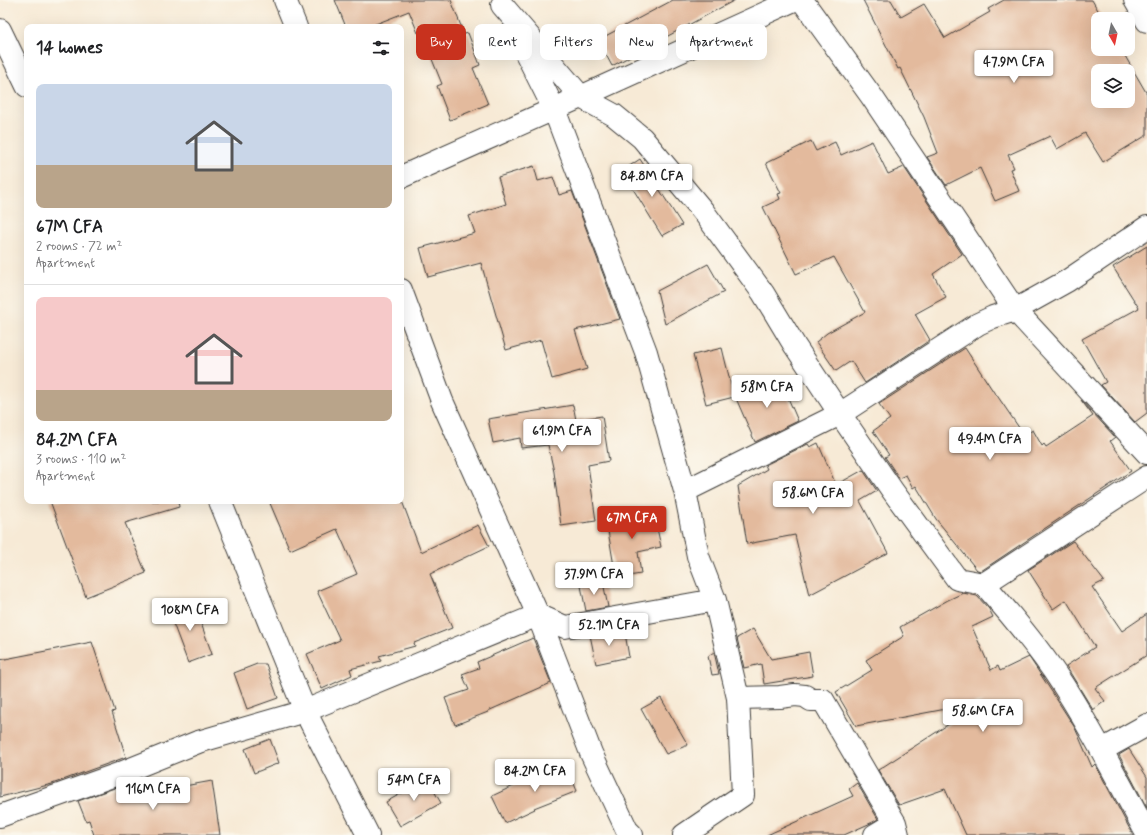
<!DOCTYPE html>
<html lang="en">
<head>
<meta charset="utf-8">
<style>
	body { margin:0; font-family:Mynerve,sans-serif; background:#f6f6f6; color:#202124; height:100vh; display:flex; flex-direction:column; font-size:15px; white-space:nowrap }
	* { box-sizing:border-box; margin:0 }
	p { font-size:13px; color:#757577 }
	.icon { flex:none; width:22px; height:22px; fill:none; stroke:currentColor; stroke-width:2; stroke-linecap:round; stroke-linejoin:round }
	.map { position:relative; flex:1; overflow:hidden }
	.sheet { position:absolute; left:24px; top:24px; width:380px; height:480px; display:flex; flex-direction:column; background:#fff; border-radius:8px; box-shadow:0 4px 16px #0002 }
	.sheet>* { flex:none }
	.banner { position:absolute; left:416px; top:24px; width:380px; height:36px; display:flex; gap:8px }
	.needle { width:26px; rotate:171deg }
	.controls { position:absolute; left:1091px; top:12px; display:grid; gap:8px }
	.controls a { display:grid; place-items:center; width:44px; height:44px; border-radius:8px; background:#fff; box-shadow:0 4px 16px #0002; font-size:20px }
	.price { position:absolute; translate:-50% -34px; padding:0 9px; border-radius:4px; background:#fff; color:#222; font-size:13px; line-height:26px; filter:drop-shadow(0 1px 2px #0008) }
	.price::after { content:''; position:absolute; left:50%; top:24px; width:12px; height:9px; margin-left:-6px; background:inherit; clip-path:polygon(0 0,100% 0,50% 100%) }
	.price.active { background:#c8321e; color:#fff }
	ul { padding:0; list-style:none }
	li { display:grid; align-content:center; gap:8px; height:212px; padding:0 12px }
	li+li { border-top:1px solid #e0e0e0 }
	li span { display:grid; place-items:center; height:124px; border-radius:8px; color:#555 }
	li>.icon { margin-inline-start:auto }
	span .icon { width:72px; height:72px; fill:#fffc; stroke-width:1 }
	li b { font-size:17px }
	h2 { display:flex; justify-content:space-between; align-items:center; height:48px; padding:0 12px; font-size:17px }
	.tag { padding:0 14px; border-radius:8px; background:#fff; box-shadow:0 4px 16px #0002; font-size:14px; line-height:36px }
	.tag.active { background:#c8321e; color:#fff }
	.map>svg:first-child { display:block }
	.building { fill:#e3ba9d; fill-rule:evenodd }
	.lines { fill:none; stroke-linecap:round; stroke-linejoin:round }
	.street-casing { stroke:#3d3b38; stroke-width:24 }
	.street { stroke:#fff; stroke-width:22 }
</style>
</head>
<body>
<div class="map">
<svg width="1147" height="835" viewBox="0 0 1147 835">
	<rect width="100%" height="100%" fill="#fbf7ec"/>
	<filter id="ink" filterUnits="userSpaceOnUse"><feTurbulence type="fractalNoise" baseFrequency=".025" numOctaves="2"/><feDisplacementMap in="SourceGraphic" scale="8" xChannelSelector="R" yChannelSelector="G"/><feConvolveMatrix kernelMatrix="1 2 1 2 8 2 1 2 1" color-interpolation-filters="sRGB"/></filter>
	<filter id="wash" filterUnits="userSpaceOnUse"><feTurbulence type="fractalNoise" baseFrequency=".012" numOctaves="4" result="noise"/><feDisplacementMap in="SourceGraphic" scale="16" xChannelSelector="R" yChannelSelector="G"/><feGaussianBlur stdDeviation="0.9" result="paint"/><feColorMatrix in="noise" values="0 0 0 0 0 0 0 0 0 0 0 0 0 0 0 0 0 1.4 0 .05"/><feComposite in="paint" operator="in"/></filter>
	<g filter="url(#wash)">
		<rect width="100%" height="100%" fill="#f7ead6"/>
		<g id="blocks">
			<path class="building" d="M 335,0 L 451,0 L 464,34 L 468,33 L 480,65 L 473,68 L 488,104 L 450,120 L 437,86 L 442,84 L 421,32 L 418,33 L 409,11 L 368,27 L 346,27 Z
				M 673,0 L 735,0 L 612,66 L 598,40 Z
				M 863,0 L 891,0 L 901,17 L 924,4 L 945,38 L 990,12 L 988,9 L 1004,0 L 1092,0 L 1103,19 L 1098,19 L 1098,49 L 1121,49 L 1147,94 L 1147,135 L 1103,162 L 1085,133 L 1057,149 L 1050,136 L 1008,155 L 1014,168 L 1010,169 L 1019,191 L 995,201 L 980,168 L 946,185 L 927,157 L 938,153 L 924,117 L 900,68 L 898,69 ZM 1098,71 L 1128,71 L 1128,101 L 1098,101 Z
				M 811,141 L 816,151 L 835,142 L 841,155 L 872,141 L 888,174 L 904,167 L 962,254 L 933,274 L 946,297 L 915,314 L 930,340 L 865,383 L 851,361 L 836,371 L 816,342 L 827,333 L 865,312 L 834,257 L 796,274 L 763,207 L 780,199 L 778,194 L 781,193 L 766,163 Z
				M 640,159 L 682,225 L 662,236 L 622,171 Z
				M 534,166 L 538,181 L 553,177 L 559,195 L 572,191 L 620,319 L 575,330 L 587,369 L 552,379 L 541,340 L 506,350 L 481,263 L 428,277 L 420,248 L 475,233 L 469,216 L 506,204 L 498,177 Z
				M 1147,246 L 1147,413 L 1135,422 L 1101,385 L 1106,382 L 1082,339 L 1139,308 L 1113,267 Z
				M 708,264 L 724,292 L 665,324 L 657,291 Z
				M 722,348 L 734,397 L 706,404 L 693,355 Z
				M 965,348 L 995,394 L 996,394 L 1024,435 L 1033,430 L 1042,446 L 1044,444 L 1046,447 L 1093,416 L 1081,400 L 1115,437 L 1110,441 L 1131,471 L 981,571 L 977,570 L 936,519 L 916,486 L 913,488 L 906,475 L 899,478 L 885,457 L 889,455 L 873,431 L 890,419 L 879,404 Z
				M 779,377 L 798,421 L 755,442 L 735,396 Z
				M 573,405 L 576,420 L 602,416 L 609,461 L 588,465 L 596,521 L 561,526 L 554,472 L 548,445 L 521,448 L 520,438 L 493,443 L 488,419 Z
				M 818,443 L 836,485 L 863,470 L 877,491 L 860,501 L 888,553 L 809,595 L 795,535 L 747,544 L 738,486 L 767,469 L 765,465 L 808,444 L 810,447 Z
				M 50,501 L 178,501 L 179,507 L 125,523 L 146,573 L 86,597 Z
				M 269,501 L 402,501 L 421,552 L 478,525 L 489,546 L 430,574 L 452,628 L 414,643 L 415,646 L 379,656 L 381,661 L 350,669 L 352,675 L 322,689 L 307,654 L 340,640 L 317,591 L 357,574 L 337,529 L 290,550 Z
				M 653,509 L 661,547 L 638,552 L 641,574 L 616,578 L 606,519 Z
				M 1073,541 L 1104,581 L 1092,587 L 1122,631 L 1147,614 L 1147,655 L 1095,688 L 1105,701 L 1093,710 L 1066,666 L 1095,647 L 1066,600 L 1053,609 L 1028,570 Z
				M 603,582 L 608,607 L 586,611 L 581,586 Z
				M 963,593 L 977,596 L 989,609 L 993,617 L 972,627 L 991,670 L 998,666 L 1000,671 L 1029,657 L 1052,692 L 1075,728 L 1092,767 L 1095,764 L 1133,835 L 966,835 L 945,789 L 899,805 L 878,770 L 983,702 L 856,726 L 836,692 L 872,670 L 866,660 L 904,636 L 900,627 L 948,600 Z
				M 193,601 L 212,654 L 188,663 L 168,610 Z
				M 753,629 L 771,659 L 809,652 L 813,676 L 764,684 L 761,664 L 744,668 L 737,638 Z
				M 612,631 L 613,635 L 625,633 L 629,657 L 596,664 L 590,635 Z
				M 533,638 L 551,683 L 488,711 L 488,712 L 455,725 L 445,698 L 469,690 L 462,674 L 479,668 L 477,662 Z
				M 92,642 L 115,711 L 112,712 L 126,757 L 52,784 L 0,797 L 0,660 Z
				M 714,652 L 719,674 L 712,675 L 708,656 Z
				M 257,664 L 266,664 L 278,698 L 247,709 L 234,673 Z
				M 661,698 L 688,745 L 666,754 L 641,709 Z
				M 270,739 L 279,763 L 254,773 L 245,749 Z
				M 1129,749 L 1147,777 L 1147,808 L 1119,755 Z
				M 565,762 L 577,791 L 534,808 L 535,809 L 505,823 L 492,796 Z
				M 427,779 L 441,803 L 400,826 L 386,802 Z
				M 152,780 L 157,791 L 212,781 L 220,835 L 94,835 L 89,820 L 86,821 L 78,801 L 134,781 L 136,786 Z
				M 857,783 L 878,819 L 873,822 L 844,835 L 767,835 L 853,796 L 849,789 Z"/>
		</g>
	</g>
	<g filter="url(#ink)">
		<use href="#blocks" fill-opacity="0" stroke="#3d3b38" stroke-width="1"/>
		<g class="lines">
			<defs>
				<path id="street" d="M 285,0 L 296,27
					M 802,0 L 872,97 L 1015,310 L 1147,453
					M 1135,0 L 1147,21
					M 502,5 L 581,97 L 614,115 L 642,138 L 703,211 L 763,293 L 795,346 L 840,414 L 892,490 L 957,579 L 984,584 C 1012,616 1040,649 1063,685 C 1094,733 1120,784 1147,834
					M 0,30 L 27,86
					M 517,35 L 554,109 L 646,352 L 685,491
					M 401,177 L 554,109 L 794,0
					M 401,290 L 442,401 L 538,615 L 591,753 L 627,830 L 632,835
					M 220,501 L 305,711 L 368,835
					M 984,584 L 1147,477
					M 738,698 L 780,697 L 795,695 L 805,696 L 811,700 L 823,700 L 895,823
					M 1102,750 L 1147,725
					M 0,816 L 121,773 L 198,742 L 305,711 L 538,615 L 565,627 L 715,600
					M 684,835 L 743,795 L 738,698 L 715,600 L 698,556 L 685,491 L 840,414 L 978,324 L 993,317 L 1015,310 L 1067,281 L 1147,227
					M 875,835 L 895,823 L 898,835"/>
			</defs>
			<use href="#street" class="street-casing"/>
			<use href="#street" class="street"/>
		</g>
	</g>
</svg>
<div class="controls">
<a><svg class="needle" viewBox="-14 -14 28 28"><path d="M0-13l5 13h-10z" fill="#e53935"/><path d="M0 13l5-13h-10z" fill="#757577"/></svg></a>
<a><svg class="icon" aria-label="layers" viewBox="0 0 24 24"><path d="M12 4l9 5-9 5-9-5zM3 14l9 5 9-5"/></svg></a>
</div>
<b class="price" style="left:1014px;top:84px">47.9M CFA</b>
<b class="price" style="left:652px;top:198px">84.8M CFA</b>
<b class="price" style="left:767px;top:409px">58M CFA</b>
<b class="price" style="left:562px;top:453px">61.9M CFA</b>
<b class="price" style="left:990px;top:461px">49.4M CFA</b>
<b class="price" style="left:813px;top:515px">58.6M CFA</b>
<b class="price active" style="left:632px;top:540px">67M CFA</b>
<b class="price" style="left:594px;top:596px">37.9M CFA</b>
<b class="price" style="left:190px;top:632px">108M CFA</b>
<b class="price" style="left:609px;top:647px">52.1M CFA</b>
<b class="price" style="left:983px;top:733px">58.6M CFA</b>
<b class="price" style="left:535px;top:793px">84.2M CFA</b>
<b class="price" style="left:414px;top:802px">54M CFA</b>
<b class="price" style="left:153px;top:811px">116M CFA</b>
<div class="banner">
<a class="tag active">Buy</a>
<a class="tag">Rent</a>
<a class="tag">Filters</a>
<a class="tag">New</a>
<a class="tag">Apartment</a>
</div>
<section class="sheet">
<h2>14 homes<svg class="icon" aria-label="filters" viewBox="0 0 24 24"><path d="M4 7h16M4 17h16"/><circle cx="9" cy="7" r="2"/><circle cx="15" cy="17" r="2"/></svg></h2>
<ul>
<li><span style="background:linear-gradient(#c9d6e8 65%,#b9a48a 0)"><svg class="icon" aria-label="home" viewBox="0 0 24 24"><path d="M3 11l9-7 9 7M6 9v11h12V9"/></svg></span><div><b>67M CFA</b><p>2 rooms · 72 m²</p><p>Apartment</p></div></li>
<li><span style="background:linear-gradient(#f6c9c9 75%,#b9a48a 0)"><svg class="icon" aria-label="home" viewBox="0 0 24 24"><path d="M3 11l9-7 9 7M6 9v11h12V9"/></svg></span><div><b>84.2M CFA</b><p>3 rooms · 110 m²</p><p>Apartment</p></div></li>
</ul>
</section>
</div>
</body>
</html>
